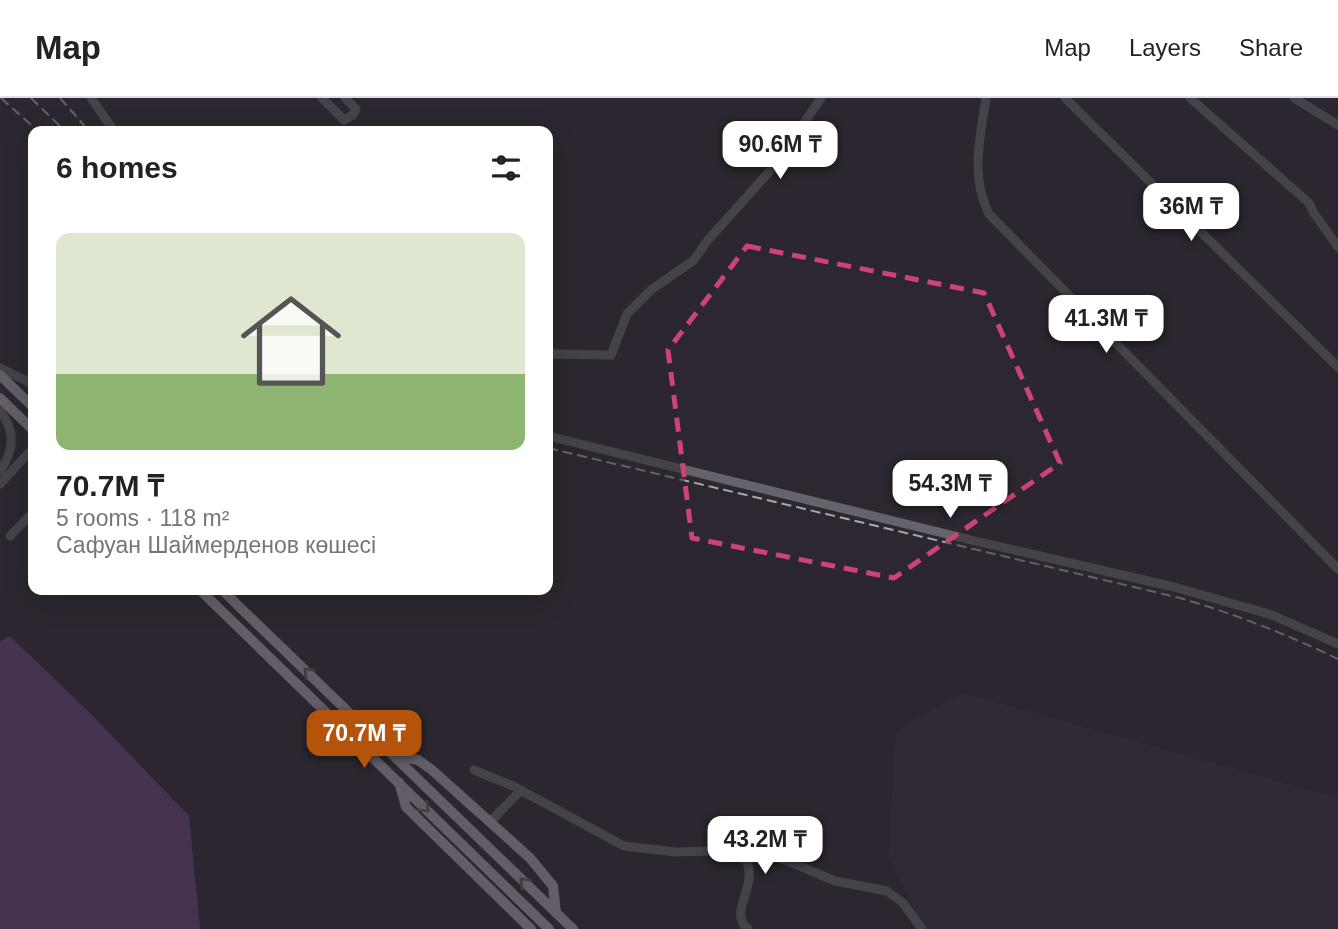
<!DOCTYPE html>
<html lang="en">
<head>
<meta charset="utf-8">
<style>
	body { margin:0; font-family:Arial,sans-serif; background:#f2f2f2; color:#222; height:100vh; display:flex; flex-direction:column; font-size:26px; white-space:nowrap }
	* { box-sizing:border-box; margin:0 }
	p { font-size:23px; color:#767676 }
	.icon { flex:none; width:38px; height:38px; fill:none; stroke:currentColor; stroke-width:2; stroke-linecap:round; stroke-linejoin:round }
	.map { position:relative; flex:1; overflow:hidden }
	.panel { position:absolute; left:28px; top:28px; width:525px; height:469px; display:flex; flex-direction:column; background:#fff; border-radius:14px; box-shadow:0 7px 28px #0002 }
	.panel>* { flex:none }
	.price { position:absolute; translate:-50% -60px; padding:0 16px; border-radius:14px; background:#fff; color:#222; font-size:23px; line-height:46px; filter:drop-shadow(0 2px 4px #0008) }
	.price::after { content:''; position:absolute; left:50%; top:42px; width:21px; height:16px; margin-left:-10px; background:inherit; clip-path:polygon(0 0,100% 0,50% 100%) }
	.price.current { background:#b45309; color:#fff }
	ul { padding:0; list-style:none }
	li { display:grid; align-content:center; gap:14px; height:371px; padding:0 28px }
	li span { display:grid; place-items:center; height:217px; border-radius:14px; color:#555 }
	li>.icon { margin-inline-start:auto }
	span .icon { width:126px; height:126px; fill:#fffc; stroke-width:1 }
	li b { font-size:30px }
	h2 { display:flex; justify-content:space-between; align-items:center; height:84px; padding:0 28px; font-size:30px }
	header { display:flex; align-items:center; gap:42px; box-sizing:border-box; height:98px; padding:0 35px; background:#fff; border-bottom:2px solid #e0e0e0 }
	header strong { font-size:33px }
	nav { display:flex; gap:38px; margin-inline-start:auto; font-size:24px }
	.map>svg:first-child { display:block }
	.built { fill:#372f3e }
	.green { fill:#5f4475 }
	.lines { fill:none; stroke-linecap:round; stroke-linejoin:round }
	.minor { stroke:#676469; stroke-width:9 }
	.major { stroke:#a49fa9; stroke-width:10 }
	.rail { stroke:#a9a5ad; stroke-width:2; stroke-dasharray:10 5; stroke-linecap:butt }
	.oneway { stroke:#5c585f }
	.marked { fill:none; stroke:#cc437a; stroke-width:5; stroke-dasharray:14 9; stroke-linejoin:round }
</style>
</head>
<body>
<header>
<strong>Map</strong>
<nav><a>Map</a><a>Layers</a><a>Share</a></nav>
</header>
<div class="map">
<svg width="1338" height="831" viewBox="0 0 1338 831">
	<rect width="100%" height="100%" fill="#2c2730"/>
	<path class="built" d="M 962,595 L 1338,700 L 1338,831 L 926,831 L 888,761 L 896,633 Z"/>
	<path class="green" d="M 10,538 L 91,616 L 189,718 L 200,831 L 0,831 L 0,543 Z"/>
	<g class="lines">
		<path class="minor" d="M 91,0 L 114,33
			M 322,0 L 344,22 L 353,17 L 356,11 L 345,0
			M 986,0 C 980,40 970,78 989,116 L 1338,471
			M 1065,0 L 1338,269
			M 1190,0 L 1309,105 L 1313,114 L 1338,149
			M 1294,0 L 1338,27
			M 548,256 L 611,257 L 627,216 L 652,191 L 693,163 L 708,142 L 776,66 L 821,0
			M 0,270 L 33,286
			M 0,313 C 16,333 14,353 0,373
			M 548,338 L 971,442 L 1174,489 L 1272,517 L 1338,546
			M 0,386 L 33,350
			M 10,438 L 33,414
			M 474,672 L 513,688 L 624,748 L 676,754 L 744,752 L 783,761 L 835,783 L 887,793 L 903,805 L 922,831
			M 491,723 L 521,692
			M 738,752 C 769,781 724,812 748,831"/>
		<path class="major" d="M 0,277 L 33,309
			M 0,300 L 33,332
			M 200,492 L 549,831
			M 222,492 L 573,831
			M 394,657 L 418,662 L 432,672 L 530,760 L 553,788 L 556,815
			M 399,684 L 406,709 L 531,831"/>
		<path class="rail" d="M 1,0 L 38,33
			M 31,0 L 65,33
			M 60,0 L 89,33
			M 548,350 L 1180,500 C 1235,516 1286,536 1338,561"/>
	</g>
	<defs><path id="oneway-chevron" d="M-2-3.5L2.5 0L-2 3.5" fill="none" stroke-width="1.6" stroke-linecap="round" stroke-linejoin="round" transform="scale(1.75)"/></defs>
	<g class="oneway">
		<use href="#oneway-chevron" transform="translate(308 574) rotate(-136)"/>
		<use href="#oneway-chevron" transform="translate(425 710) rotate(44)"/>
		<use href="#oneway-chevron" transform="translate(524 784) rotate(-136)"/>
	</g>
	<path d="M0 0H1338V831H0ZM 747,148 L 984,195 L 1060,365 L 894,480 L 692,440 L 668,252 Z" fill="#2c2730" fill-opacity=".55" fill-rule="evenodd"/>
	<path class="marked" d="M 747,148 L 984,195 L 1060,365 L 894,480 L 692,440 L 668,252 Z"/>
</svg>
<b class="price" style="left:780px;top:83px">90.6M ₸</b>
<b class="price" style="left:1191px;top:145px">36M ₸</b>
<b class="price" style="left:1106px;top:257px">41.3M ₸</b>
<b class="price" style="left:950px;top:422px">54.3M ₸</b>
<b class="price current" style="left:364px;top:672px">70.7M ₸</b>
<b class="price" style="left:765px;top:778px">43.2M ₸</b>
<section class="panel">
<h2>6 homes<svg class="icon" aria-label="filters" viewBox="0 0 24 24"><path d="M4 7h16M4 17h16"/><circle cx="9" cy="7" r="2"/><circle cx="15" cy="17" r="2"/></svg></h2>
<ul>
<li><span style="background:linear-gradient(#dfe7d0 65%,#8fb573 0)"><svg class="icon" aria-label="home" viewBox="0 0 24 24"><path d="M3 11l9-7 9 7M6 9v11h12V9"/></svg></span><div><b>70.7M ₸</b><p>5 rooms · 118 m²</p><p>Сафуан Шаймерденов көшесі</p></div></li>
</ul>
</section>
</div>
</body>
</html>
